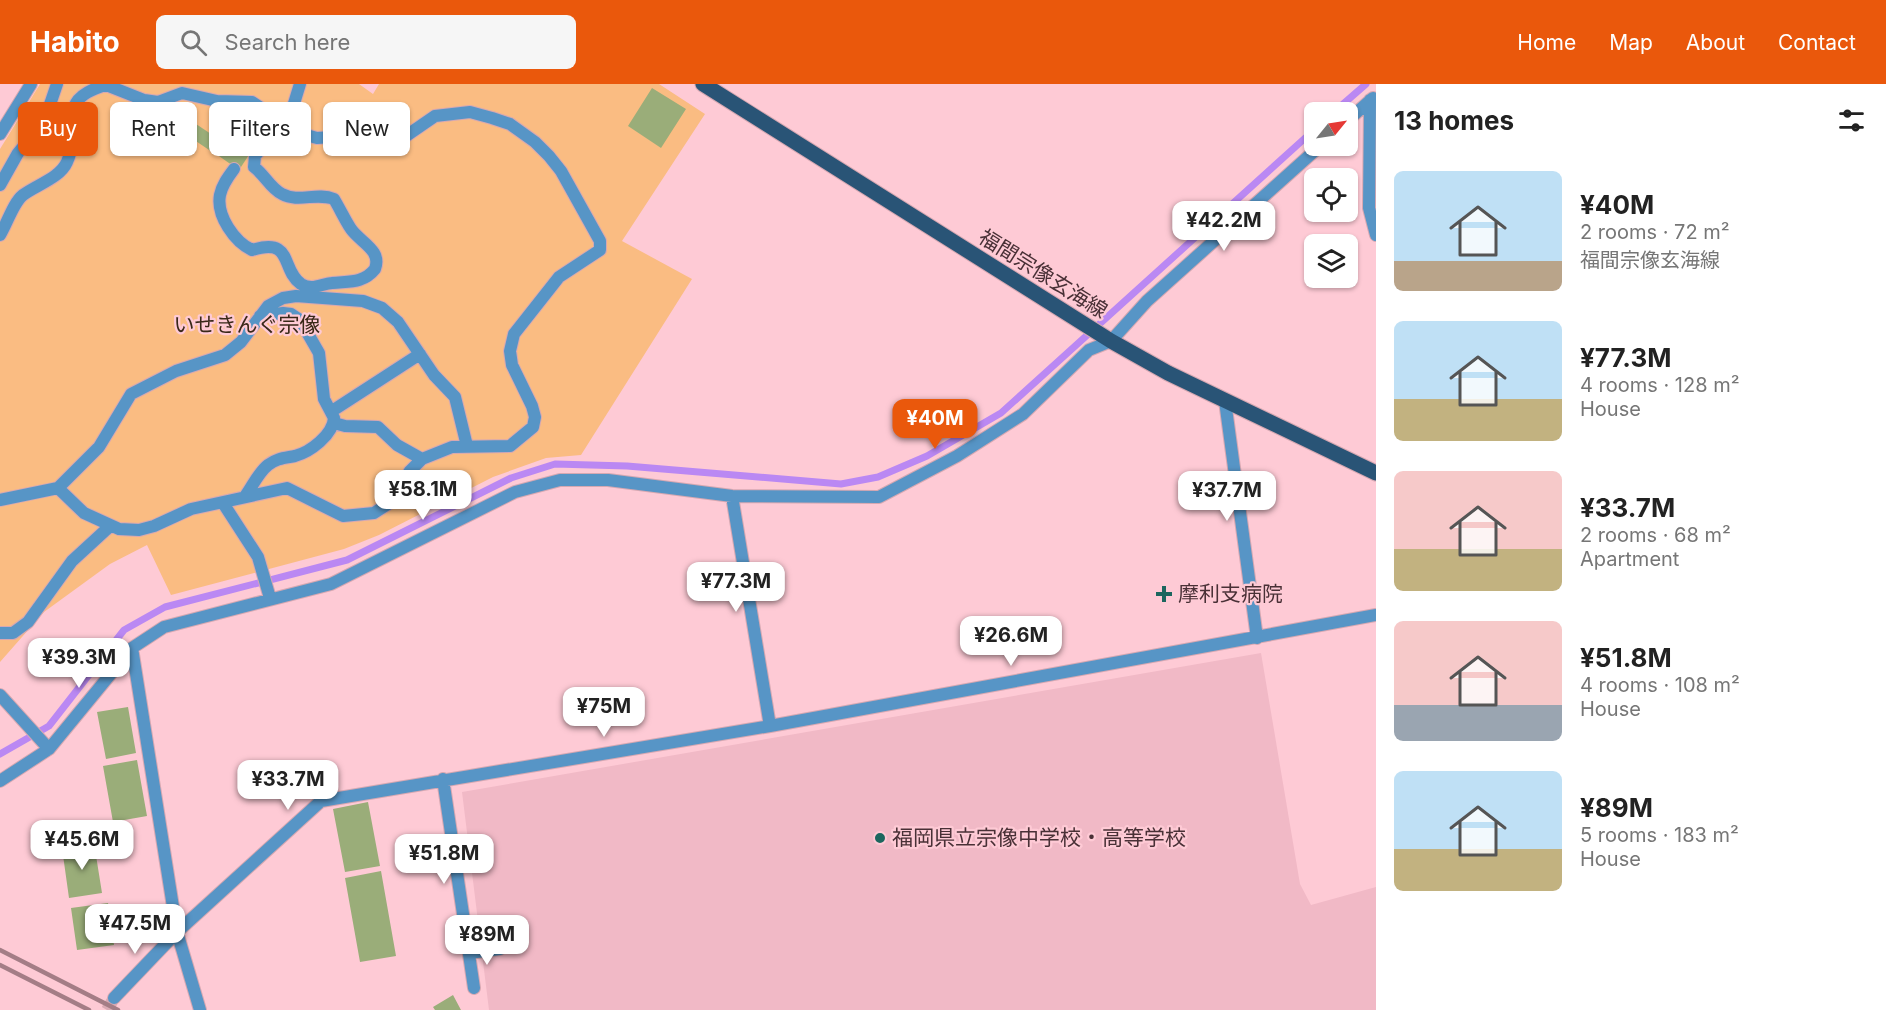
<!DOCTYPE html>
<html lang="en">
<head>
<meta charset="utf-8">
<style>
	body { margin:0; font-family:Inter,"Noto Sans JP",sans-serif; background:#f6f6f6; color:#222; height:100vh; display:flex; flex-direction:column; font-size:22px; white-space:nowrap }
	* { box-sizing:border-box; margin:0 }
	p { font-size:20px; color:#767676 }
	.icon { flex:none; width:33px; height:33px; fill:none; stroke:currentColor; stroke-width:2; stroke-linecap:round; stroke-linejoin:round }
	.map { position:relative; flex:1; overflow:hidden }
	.panel { display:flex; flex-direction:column; background:#fff; width:510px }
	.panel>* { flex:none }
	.guide { position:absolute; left:18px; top:18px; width:570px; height:54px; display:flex; gap:12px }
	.needle { width:39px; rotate:60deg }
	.fabs { position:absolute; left:1304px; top:18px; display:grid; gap:12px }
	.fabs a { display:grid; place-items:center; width:54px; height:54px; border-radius:9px; background:#fff; box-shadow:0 2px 4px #0004; font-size:30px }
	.price { position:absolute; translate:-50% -51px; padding:0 14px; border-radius:12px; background:#fff; color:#222; font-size:20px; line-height:39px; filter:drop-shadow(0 2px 3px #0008) }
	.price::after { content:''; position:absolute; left:50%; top:36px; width:18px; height:14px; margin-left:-9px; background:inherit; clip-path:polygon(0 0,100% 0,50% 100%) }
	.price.on { background:#ea580c; color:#fff }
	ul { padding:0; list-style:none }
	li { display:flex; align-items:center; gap:18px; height:150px; padding:0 18px }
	li span { display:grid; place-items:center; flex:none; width:168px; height:120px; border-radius:9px; color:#555 }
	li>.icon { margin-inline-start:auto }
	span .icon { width:72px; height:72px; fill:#fffc; stroke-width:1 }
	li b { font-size:26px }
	h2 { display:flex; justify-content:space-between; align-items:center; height:72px; padding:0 18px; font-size:26px }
	.chip { padding:0 21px; border-radius:9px; background:#fff; box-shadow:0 2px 4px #0004; font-size:21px; line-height:54px }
	.chip.on { background:#ea580c; color:#fff }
	header { display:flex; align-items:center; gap:36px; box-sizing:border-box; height:84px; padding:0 30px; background:#ea580c; color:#fff }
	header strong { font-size:28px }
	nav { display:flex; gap:33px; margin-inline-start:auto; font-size:21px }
	.search { width:420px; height:54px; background:#f6f6f6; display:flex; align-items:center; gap:15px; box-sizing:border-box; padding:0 21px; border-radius:9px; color:#767676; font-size:22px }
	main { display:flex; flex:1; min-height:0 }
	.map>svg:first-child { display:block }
	.built { fill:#f1b9c6 }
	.green { fill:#fabc82 }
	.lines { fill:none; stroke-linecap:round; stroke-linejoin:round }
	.stream { stroke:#ba88f3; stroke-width:7 }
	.building { fill:#9aad79 }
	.street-tunnel { stroke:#daabb5; stroke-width:12; stroke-dasharray:12 6; stroke-linecap:butt }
	.street-casing { stroke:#d6a8b2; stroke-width:14 }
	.primary-casing { stroke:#d6a8b2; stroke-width:17 }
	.street { stroke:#5795c6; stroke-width:12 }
	.primary { stroke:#295476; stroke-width:15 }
	.rail { stroke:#a47d86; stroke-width:4.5 }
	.poi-dot { fill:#1c665e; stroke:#fecad5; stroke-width:2 }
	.labels { text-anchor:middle; stroke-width:4.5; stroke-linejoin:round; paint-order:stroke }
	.street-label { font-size:21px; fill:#493036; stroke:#fecad5 }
	.park-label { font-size:21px; fill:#392818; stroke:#fecad5 }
	.poi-label { font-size:21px; fill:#493036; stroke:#fecad5; text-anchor:start }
</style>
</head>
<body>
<header>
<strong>Habito</strong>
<div class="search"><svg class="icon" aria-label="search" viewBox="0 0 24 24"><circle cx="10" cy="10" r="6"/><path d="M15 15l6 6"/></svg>Search here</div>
<nav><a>Home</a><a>Map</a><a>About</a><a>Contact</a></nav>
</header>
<main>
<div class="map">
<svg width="1376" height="926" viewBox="0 0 1376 926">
	<rect width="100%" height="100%" fill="#fecad5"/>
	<path class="built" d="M 1261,569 L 1300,800 L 1311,821 L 1376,803 L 1376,926 L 489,926 L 462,708 Z"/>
	<path class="green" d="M 40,0 L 359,0 L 373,10 L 379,0 L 659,0 L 705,30 L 622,157 L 692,195 L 581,371 L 546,374 L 493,393 L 379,451 L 344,465 L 171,511 L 147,461 L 110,480 L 44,528 L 0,578 L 0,65 Z"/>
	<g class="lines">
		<path class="stream" d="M 1334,28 L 1366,0
			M 0,670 L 49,642 L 124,546 L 165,523 L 347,476 L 511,394 L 555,380 L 627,382 L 841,400 L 878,393 L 927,372 L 1001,329 L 1314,46"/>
	</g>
	<path class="building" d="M 652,4 L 686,25 L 661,64 L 628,42 Z
		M 172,24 L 220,56 L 212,68 L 165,36 Z
		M 239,36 L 262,51 L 239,86 L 216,70 Z
		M 128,623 L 136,669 L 106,675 L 97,628 Z
		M 137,676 L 147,732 L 113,738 L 103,682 Z
		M 368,718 L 380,782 L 345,788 L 333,725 Z
		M 94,759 L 102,809 L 69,814 L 62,764 Z
		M 381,787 L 396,872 L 360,878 L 345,794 Z
		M 108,819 L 114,861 L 77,866 L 71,824 Z
		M 453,911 L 461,926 L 435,926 L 433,923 Z"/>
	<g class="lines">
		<path class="street-tunnel" d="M 107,926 L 114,914"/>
		<defs>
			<path id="street" d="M 1370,16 L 1369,124 L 1376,151
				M 1347,37 L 1373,14
				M 0,50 L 31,0
				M 234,85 C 228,93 222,101 220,111 C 216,132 235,158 252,166 C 294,153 280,185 301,200 C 312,207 321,200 332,199 C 348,197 363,200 375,185 C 382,166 361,159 351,145 C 345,136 340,125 334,115 C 316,108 299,119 282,110 C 270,104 265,91 254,83 L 255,72 L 292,26 L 300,0
				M 0,101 L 18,69 L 44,38 L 57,0
				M 0,151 C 7,140 13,119 23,111 C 36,101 60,94 67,78 C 83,44 52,16 106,1 L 144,16 L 158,18 L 182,9 L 217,17 L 252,18 L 299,49 L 317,54 L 364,51 L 396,55 L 406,52 L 435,32 L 470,28 L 492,34 L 510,40 L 535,58 L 549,72 L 561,87 L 600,157 L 600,166 L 559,193 L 514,250 L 510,267 L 512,281 L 532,322 L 535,333 L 533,343 L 510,362 L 452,363 L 422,375 L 410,387 L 391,418 L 374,429 L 343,432 L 287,404 L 191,425 L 154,442 L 139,446 L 119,445 L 84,429 L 58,404
				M 1225,317 L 1257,554
				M 332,327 L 420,270
				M 334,339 L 345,342 L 378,343 L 397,361 L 422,375
				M 246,411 C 253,401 259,388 268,381 C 277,374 285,374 295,372 C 310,368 333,351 334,334 L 324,315 L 319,269 L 300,236 L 291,230 L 283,229 L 260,232
				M 732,412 L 770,642
				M 0,416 L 58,404 L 99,363 L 131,310 L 176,287 L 225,271 L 241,258 L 268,222 L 283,214 L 296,212 L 363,217 L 382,224 L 398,238 L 434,291 L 455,313 L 467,362
				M 223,419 L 258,473 L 270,514
				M 0,549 L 13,549 L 28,538 L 72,477 L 109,443
				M 132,564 L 177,848 L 200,926
				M 0,611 L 49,665
				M 443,695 L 474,904
				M 0,697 L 49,665 L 132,564 L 164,543 L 331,500 L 515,408 L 560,396 L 608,396 L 732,412 L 879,413 L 957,372 L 1023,330 L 1089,266 L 1111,257 L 1147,217 L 1320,62
				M 469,869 L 500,865
				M 114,914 L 177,848 L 321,717 L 770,642 L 1376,531"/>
			<path id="primary" d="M 703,0 L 1111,257 L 1168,289 L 1376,389"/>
		</defs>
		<use href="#street" class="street-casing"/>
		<use href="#primary" class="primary-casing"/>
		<use href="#street" class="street"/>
		<use href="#primary" class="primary"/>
		<path class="rail" d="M 0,866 L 118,926
			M 0,881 L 89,926"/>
	</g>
	<g class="poi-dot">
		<path d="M1161 501h6v6h6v6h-6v6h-6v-6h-6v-6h6z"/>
		<circle cx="880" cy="754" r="6"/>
	</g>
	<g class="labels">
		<g class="street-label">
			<text transform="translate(1043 190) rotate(32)" y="7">福間宗像玄海線</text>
		</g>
		<g class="park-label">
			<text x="247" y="248">いせきんぐ宗像</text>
		</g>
		<g class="poi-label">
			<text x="1178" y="517">摩利支病院</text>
			<text x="892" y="761">福岡県立宗像中学校・高等学校</text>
		</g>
	</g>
</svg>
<div class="fabs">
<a><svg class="needle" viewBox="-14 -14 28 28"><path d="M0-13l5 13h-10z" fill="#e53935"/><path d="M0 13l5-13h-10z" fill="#767676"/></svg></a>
<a><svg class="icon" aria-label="locate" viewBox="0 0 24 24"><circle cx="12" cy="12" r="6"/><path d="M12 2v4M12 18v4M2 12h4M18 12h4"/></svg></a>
<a><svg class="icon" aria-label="layers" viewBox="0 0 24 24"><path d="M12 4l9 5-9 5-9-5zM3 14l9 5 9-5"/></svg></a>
</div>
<b class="price" style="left:1224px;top:168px">¥42.2M</b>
<b class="price on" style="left:935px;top:366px">¥40M</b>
<b class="price" style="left:423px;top:437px">¥58.1M</b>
<b class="price" style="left:1227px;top:438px">¥37.7M</b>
<b class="price" style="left:736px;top:529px">¥77.3M</b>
<b class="price" style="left:1011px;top:583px">¥26.6M</b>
<b class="price" style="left:79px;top:605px">¥39.3M</b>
<b class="price" style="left:604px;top:654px">¥75M</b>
<b class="price" style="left:288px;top:727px">¥33.7M</b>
<b class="price" style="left:82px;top:787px">¥45.6M</b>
<b class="price" style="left:444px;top:801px">¥51.8M</b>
<b class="price" style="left:135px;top:871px">¥47.5M</b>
<b class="price" style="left:487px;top:882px">¥89M</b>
<div class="guide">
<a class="chip on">Buy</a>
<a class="chip">Rent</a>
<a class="chip">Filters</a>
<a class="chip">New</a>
</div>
</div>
<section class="panel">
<h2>13 homes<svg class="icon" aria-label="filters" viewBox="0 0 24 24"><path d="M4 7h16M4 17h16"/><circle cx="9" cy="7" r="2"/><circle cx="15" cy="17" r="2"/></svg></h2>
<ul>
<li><span style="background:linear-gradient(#bfe0f5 75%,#b9a48a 0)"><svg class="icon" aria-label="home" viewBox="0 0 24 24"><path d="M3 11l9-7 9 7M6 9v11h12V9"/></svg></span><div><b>¥40M</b><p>2 rooms · 72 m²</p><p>福間宗像玄海線</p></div></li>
<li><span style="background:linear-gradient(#bfe0f5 65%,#c2b280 0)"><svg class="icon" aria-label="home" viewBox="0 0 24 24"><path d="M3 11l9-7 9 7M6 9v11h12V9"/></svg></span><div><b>¥77.3M</b><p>4 rooms · 128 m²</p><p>House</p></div></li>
<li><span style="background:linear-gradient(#f6c9c9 65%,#c2b280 0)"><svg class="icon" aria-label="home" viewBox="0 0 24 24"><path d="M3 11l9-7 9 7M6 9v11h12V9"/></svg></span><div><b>¥33.7M</b><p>2 rooms · 68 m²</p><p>Apartment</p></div></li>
<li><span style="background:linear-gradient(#f6c9c9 70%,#9aa5b1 0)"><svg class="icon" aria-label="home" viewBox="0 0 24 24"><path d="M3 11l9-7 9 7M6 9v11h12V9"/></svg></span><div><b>¥51.8M</b><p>4 rooms · 108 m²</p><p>House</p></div></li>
<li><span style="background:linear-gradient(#bfe0f5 65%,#c2b280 0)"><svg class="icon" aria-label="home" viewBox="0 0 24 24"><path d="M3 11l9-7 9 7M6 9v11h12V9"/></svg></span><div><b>¥89M</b><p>5 rooms · 183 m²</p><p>House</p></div></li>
</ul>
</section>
</main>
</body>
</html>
